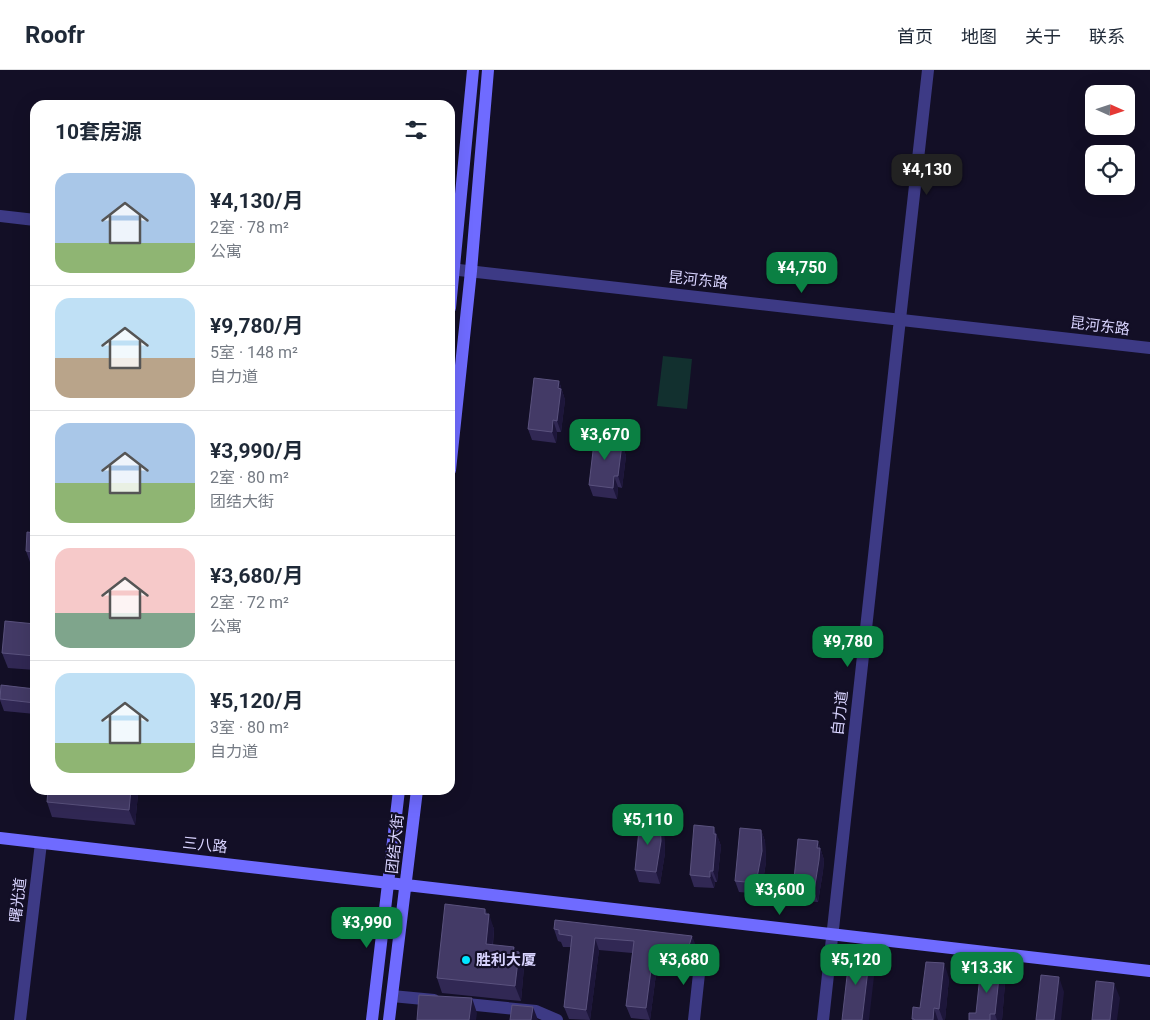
<!DOCTYPE html>
<html lang="zh">
<head>
<meta charset="utf-8">
<style>
	body { margin:0; font-family:Roboto,"Noto Sans SC",sans-serif; background:#f2f2f3; color:#1f2937; height:100vh; display:flex; flex-direction:column; font-size:19px; white-space:nowrap }
	* { box-sizing:border-box; margin:0 }
	p { font-size:16px; color:#747a83 }
	.icon { flex:none; width:28px; height:28px; fill:none; stroke:currentColor; stroke-width:2; stroke-linecap:round; stroke-linejoin:round }
	.map { position:relative; flex:1; overflow:hidden }
	.side { position:absolute; left:30px; top:30px; width:425px; height:695px; display:flex; flex-direction:column; background:#fff; border-radius:15px; box-shadow:0 5px 20px #0002 }
	.side>* { flex:none }
	.needle { width:32px; rotate:93deg }
	.tools { position:absolute; left:1085px; top:15px; display:grid; gap:10px }
	.tools a { display:grid; place-items:center; width:50px; height:50px; border-radius:10px; background:#fff; box-shadow:0 5px 20px #0002; font-size:25px }
	.price { position:absolute; translate:-50% -42px; padding:0 11px; border-radius:10px; background:#0b8043; color:#fff; font-size:16px; line-height:32px; filter:drop-shadow(0 1px 2px #0008) }
	.price::after { content:''; position:absolute; left:50%; top:30px; width:15px; height:11px; margin-left:-8px; background:inherit; clip-path:polygon(0 0,100% 0,50% 100%) }
	.price.selected { background:#222; color:#fff }
	ul { padding:0; list-style:none }
	li { display:flex; align-items:center; gap:15px; height:125px; padding:0 25px }
	li+li { border-top:1px solid #e0e1e3 }
	li span { display:grid; place-items:center; flex:none; width:140px; height:100px; border-radius:15px; color:#555 }
	li>.icon { margin-inline-start:auto }
	span .icon { width:60px; height:60px; fill:#fffc; stroke-width:1 }
	li b { font-size:21px }
	h2 { display:flex; justify-content:space-between; align-items:center; height:60px; padding:0 25px; font-size:21px }
	header { display:flex; align-items:center; gap:30px; box-sizing:border-box; height:70px; padding:0 25px; background:#fff; border-bottom:1px solid #e0e1e3 }
	header strong { font-size:24px }
	nav { display:flex; gap:28px; margin-inline-start:auto; font-size:18px }
	.map>svg:first-child { display:block }
	.grass { fill:#12302f }
	.lines { fill:none; stroke-linecap:round; stroke-linejoin:round }
	.minor { stroke:#3d3a85; stroke-width:12 }
	.tertiary { stroke:#3d3a85; stroke-width:12 }
	.secondary { stroke:#6f6bff; stroke-width:12 }
	.wall { fill:#312854 }
	.shaded-wall { fill:#1d163a }
	.building { fill:#433a66; stroke:#5a527e }
	.poi-dot { fill:#00e5ff; stroke:#130f26; stroke-width:2 }
	.labels { text-anchor:middle; stroke-width:4.5; stroke-linejoin:round; paint-order:stroke }
	.street-label { font-size:15px; fill:#d9d4ff; stroke:#130f26 }
	.poi-label { font-size:15px; font-weight:bold; fill:#d9d4ff; stroke:#130f26; text-anchor:start }
</style>
</head>
<body>
<header>
<strong>Roofr</strong>
<nav><a>首页</a><a>地图</a><a>关于</a><a>联系</a></nav>
</header>
<div class="map">
<svg width="1150" height="950" viewBox="0 0 1150 950">
	<rect width="100%" height="100%" fill="#130f26"/>
	<path class="grass" d="M 663,286 L 692,289 L 687,339 L 657,336 Z"/>
	<g class="lines">
		<path class="minor" d="M 900,249 L 928,0
			M 392,926 L 434,930
			M 457,933 L 536,941 L 557,950
			M 20,950 L 41,773
			M 694,950 L 701,885"/>
		<path class="tertiary" d="M 0,146 L 35,150
			M 450,199 L 1150,278
			M 823,950 L 900,249"/>
		<path class="secondary" d="M 450,238 L 473,0
			M 450,400 L 471,201 L 488,0
			M 0,768 L 1150,901
			M 372,950 L 399,720
			M 389,950 L 417,720"/>
	</g>
	<path class="wall" d="M 559,311 L 565,330 L 561,362 L 557,362 L 556,373 L 532,370 L 528,359 Z
		M 620,367 L 626,386 L 622,418 L 618,417 L 617,429 L 593,426 L 589,415 Z
		M 35,463 L 35,493 L 30,492 L 26,481 Z
		M 35,554 L 35,600 L 8,598 L 2,583 Z
		M 1,615 L 35,619 L 35,644 L 4,641 L 0,630 Z
		M 138,724 L 135,755 L 52,747 L 47,732 Z
		M 660,752 L 664,763 L 665,783 L 660,814 L 639,812 L 635,800 Z
		M 761,760 L 765,771 L 766,792 L 761,824 L 739,822 L 735,811 Z
		M 718,768 L 721,776 L 717,812 L 715,812 L 714,818 L 694,817 L 690,805 Z
		M 818,771 L 824,790 L 823,801 L 818,832 L 797,831 L 793,819 Z
		M 485,839 L 494,859 L 493,875 L 514,877 L 516,882 L 519,882 L 524,897 L 521,931 L 442,923 L 437,908 Z
		M 554,859 L 697,878 L 692,891 L 658,889 L 650,950 L 631,948 L 626,936 L 632,883 L 599,880 L 590,950 L 569,949 L 564,937 L 571,877 L 563,877 L 561,872 L 558,871 Z
		M 949,908 L 945,950 L 912,950 L 912,949 L 920,938 Z
		M 1005,913 L 1002,950 L 969,950 L 976,943 Z"/>
	<path class="shaded-wall" d="M 559,311 L 565,330 L 561,362 L 557,351 L 558,318 Z
		M 553,350 L 557,362 L 556,373 L 552,362 Z
		M 620,367 L 626,386 L 622,418 L 618,406 L 619,374 Z
		M 614,406 L 618,417 L 617,429 L 613,418 Z
		M 131,720 L 136,720 L 138,724 L 135,755 L 129,740 Z
		M 660,752 L 664,763 L 665,783 L 660,814 L 656,802 Z
		M 714,757 L 721,776 L 717,812 L 713,801 Z
		M 761,760 L 765,771 L 766,792 L 761,824 L 756,813 Z
		M 818,771 L 824,790 L 823,801 L 818,832 L 814,821 Z
		M 710,801 L 715,812 L 714,818 L 710,807 Z
		M 485,839 L 489,848 L 489,844 L 494,859 L 491,889 L 486,874 L 485,844 Z
		M 692,866 L 697,878 L 692,891 L 688,879 Z
		M 595,868 L 599,880 L 590,950 L 586,940 Z
		M 514,877 L 518,889 L 519,882 L 524,897 L 521,931 L 515,916 Z
		M 654,877 L 658,889 L 650,950 L 646,938 Z
		M 870,883 L 875,898 L 869,950 L 862,950 Z
		M 944,893 L 949,908 L 945,950 L 943,950 L 939,939 Z
		M 1000,898 L 1005,913 L 1002,950 L 997,950 L 995,944 Z
		M 1059,907 L 1064,922 L 1061,950 L 1054,950 Z
		M 1114,913 L 1120,928 L 1117,950 L 1110,950 Z
		M 472,928 L 477,943 L 476,950 L 469,950 Z
		M 533,937 L 538,950 L 531,950 Z
		M 934,938 L 938,950 L 933,950 Z"/>
	<path class="building" d="M 534,308 L 559,311 L 558,318 L 561,319 L 557,351 L 553,350 L 552,362 L 528,359 Z
		M 595,364 L 620,367 L 619,374 L 622,374 L 618,406 L 614,406 L 613,418 L 589,415 Z
		M 27,462 L 35,463 L 35,482 L 26,481 Z
		M 5,551 L 35,554 L 35,586 L 2,583 Z
		M 1,615 L 35,619 L 35,633 L 0,629 Z
		M 48,720 L 131,720 L 129,740 L 47,732 Z
		M 640,750 L 660,752 L 661,771 L 656,802 L 635,800 Z
		M 694,755 L 714,757 L 714,764 L 716,764 L 713,801 L 710,801 L 710,807 L 690,805 Z
		M 740,758 L 761,760 L 762,781 L 756,813 L 735,811 Z
		M 798,769 L 818,771 L 817,778 L 820,778 L 819,790 L 814,821 L 793,819 Z
		M 445,834 L 485,839 L 485,844 L 489,844 L 486,874 L 514,877 L 513,881 L 519,882 L 515,916 L 437,908 Z
		M 555,850 L 692,866 L 688,879 L 654,877 L 646,938 L 626,936 L 634,871 L 595,868 L 586,940 L 564,937 L 572,866 L 559,864 L 559,860 L 554,859 Z
		M 850,880 L 870,883 L 862,950 L 842,950 Z
		M 926,892 L 944,893 L 939,939 L 934,938 L 933,950 L 914,950 L 914,949 L 912,949 L 913,937 L 920,938 Z
		M 981,896 L 1000,898 L 995,944 L 990,944 L 990,950 L 969,950 L 969,943 L 976,943 Z
		M 1041,905 L 1059,907 L 1054,950 L 1036,950 Z
		M 1096,911 L 1114,913 L 1110,950 L 1092,950 Z
		M 419,925 L 472,928 L 469,950 L 417,950 Z
		M 512,935 L 533,937 L 531,950 L 510,950 Z"/>
	<circle class="poi-dot" cx="466" cy="890" r="5"/>
	<g class="labels">
		<g class="street-label">
			<text transform="translate(698 210) rotate(6)" y="5">昆河东路</text>
			<text transform="translate(1100 256) rotate(7)" y="5">昆河东路</text>
			<text transform="translate(840 643) rotate(-84)" y="5">自力道</text>
			<text transform="translate(395 774) rotate(-84)" y="5">团结大街</text>
			<text transform="translate(205 775) rotate(6)" y="5">三八路</text>
			<text transform="translate(18 830) rotate(-83)" y="5">曙光道</text>
		</g>
		<g class="poi-label">
			<text x="476" y="895">胜利大厦</text>
		</g>
	</g>
</svg>
<div class="tools">
<a><svg class="needle" viewBox="-14 -14 28 28"><path d="M0-13l5 13h-10z" fill="#e53935"/><path d="M0 13l5-13h-10z" fill="#747a83"/></svg></a>
<a><svg class="icon" aria-label="locate" viewBox="0 0 24 24"><circle cx="12" cy="12" r="6"/><path d="M12 2v4M12 18v4M2 12h4M18 12h4"/></svg></a>
</div>
<b class="price selected" style="left:927px;top:126px">¥4,130</b>
<b class="price" style="left:802px;top:224px">¥4,750</b>
<b class="price" style="left:605px;top:391px">¥3,670</b>
<b class="price" style="left:848px;top:598px">¥9,780</b>
<b class="price" style="left:648px;top:776px">¥5,110</b>
<b class="price" style="left:780px;top:846px">¥3,600</b>
<b class="price" style="left:367px;top:879px">¥3,990</b>
<b class="price" style="left:684px;top:916px">¥3,680</b>
<b class="price" style="left:856px;top:916px">¥5,120</b>
<b class="price" style="left:987px;top:924px">¥13.3K</b>
<section class="side">
<h2>10套房源<svg class="icon" aria-label="filters" viewBox="0 0 24 24"><path d="M4 7h16M4 17h16"/><circle cx="9" cy="7" r="2"/><circle cx="15" cy="17" r="2"/></svg></h2>
<ul>
<li><span style="background:linear-gradient(#a9c7e8 70%,#8fb573 0)"><svg class="icon" aria-label="home" viewBox="0 0 24 24"><path d="M3 11l9-7 9 7M6 9v11h12V9"/></svg></span><div><b>¥4,130/月</b><p>2室 · 78 m²</p><p>公寓</p></div></li>
<li><span style="background:linear-gradient(#bfe0f5 60%,#b9a48a 0)"><svg class="icon" aria-label="home" viewBox="0 0 24 24"><path d="M3 11l9-7 9 7M6 9v11h12V9"/></svg></span><div><b>¥9,780/月</b><p>5室 · 148 m²</p><p>自力道</p></div></li>
<li><span style="background:linear-gradient(#a9c7e8 60%,#8fb573 0)"><svg class="icon" aria-label="home" viewBox="0 0 24 24"><path d="M3 11l9-7 9 7M6 9v11h12V9"/></svg></span><div><b>¥3,990/月</b><p>2室 · 80 m²</p><p>团结大街</p></div></li>
<li><span style="background:linear-gradient(#f6c9c9 65%,#7fa58c 0)"><svg class="icon" aria-label="home" viewBox="0 0 24 24"><path d="M3 11l9-7 9 7M6 9v11h12V9"/></svg></span><div><b>¥3,680/月</b><p>2室 · 72 m²</p><p>公寓</p></div></li>
<li><span style="background:linear-gradient(#bfe0f5 70%,#8fb573 0)"><svg class="icon" aria-label="home" viewBox="0 0 24 24"><path d="M3 11l9-7 9 7M6 9v11h12V9"/></svg></span><div><b>¥5,120/月</b><p>3室 · 80 m²</p><p>自力道</p></div></li>
</ul>
</section>
</div>
</body>
</html>
